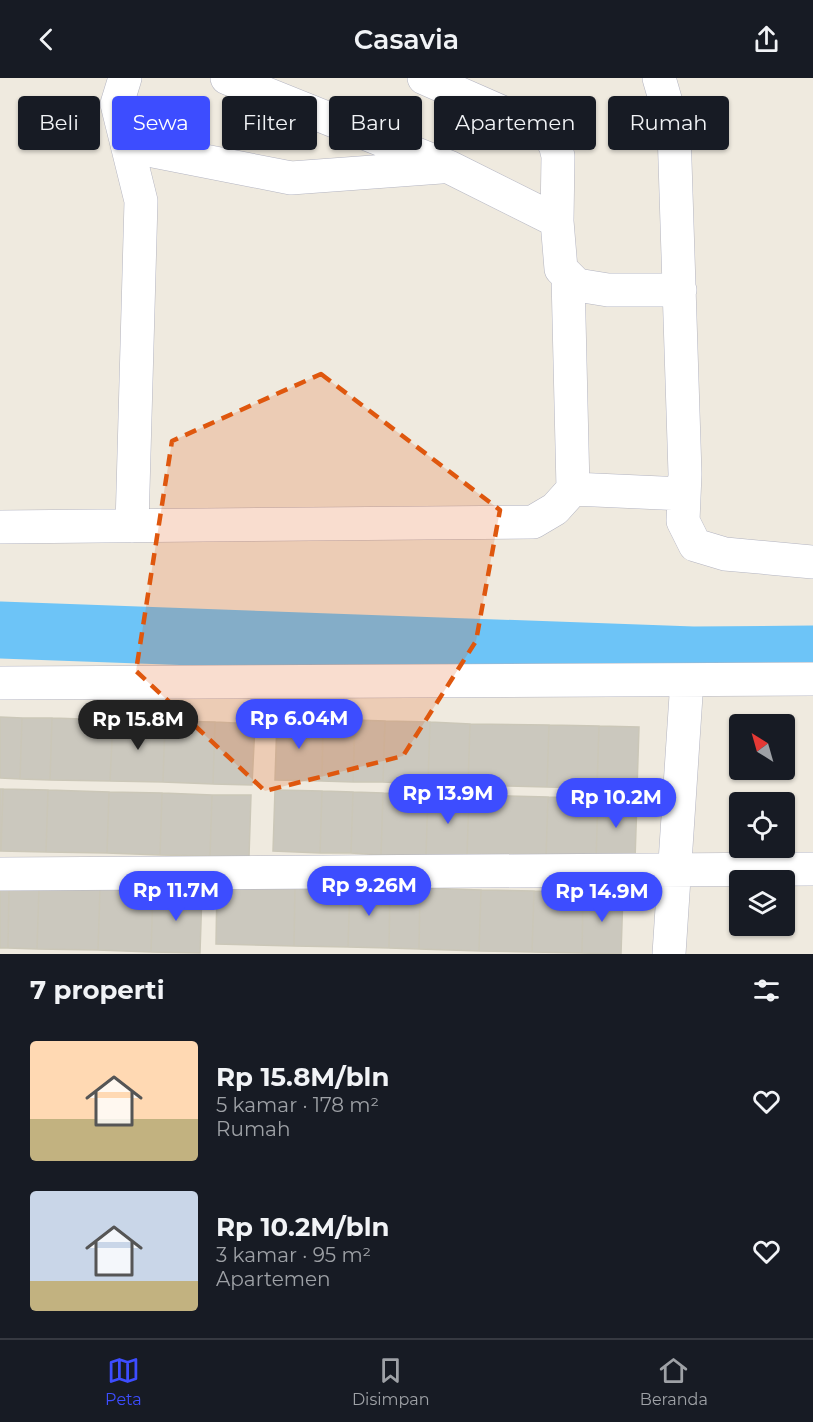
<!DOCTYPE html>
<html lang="id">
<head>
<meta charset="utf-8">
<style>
	body { margin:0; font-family:Montserrat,sans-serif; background:#20242c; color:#f1f3f6; height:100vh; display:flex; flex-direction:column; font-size:22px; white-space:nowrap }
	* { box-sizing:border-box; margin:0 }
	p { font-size:20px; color:#9ea1a6 }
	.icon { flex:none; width:33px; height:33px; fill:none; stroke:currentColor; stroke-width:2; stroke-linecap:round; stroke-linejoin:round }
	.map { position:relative; height:876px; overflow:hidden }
	.panel { display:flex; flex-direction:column; background:#171b24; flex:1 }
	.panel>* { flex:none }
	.guide { position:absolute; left:18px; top:18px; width:777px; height:54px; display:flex; gap:12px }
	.needle { width:39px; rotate:323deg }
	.controls { position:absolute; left:729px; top:636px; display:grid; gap:12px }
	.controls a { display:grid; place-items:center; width:66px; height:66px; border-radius:6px; background:#171b24; box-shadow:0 2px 4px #0004; font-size:30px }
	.price { position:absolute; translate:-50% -51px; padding:0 14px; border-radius:21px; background:#3d4dff; color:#fff; font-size:20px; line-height:39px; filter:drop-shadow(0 2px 3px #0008) }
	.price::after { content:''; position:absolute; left:50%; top:36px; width:18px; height:14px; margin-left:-9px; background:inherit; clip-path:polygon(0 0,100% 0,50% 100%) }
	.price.selected { background:#222; color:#fff }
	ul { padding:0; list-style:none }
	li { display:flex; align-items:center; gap:18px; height:150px; padding:0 30px }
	li span { display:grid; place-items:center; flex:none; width:168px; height:120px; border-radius:6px; color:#555 }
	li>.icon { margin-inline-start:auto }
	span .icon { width:72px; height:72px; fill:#fffc; stroke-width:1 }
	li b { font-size:26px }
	h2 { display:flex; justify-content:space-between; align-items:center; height:72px; padding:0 30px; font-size:26px }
	.pill { padding:0 21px; border-radius:6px; background:#171b24; box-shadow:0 2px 4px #0004; font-size:21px; line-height:54px }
	.pill.selected { background:#3d4dff; color:#fff }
	header { display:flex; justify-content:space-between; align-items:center; height:78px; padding:0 30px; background:#171b24; font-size:27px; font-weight:600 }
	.dock { display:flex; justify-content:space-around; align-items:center; height:84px; border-top:2px solid #363941; background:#171b24; font-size:16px; color:#9ea1a6 }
	.dock a { display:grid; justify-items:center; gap:3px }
	.dock .selected { color:#3d4dff }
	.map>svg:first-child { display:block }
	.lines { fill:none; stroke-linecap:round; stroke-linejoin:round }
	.river { stroke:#6dc4f7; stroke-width:57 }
	.building { fill:#cbc8be; stroke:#cbc7b8; stroke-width:1.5 }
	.minor-casing { stroke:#b3b4c1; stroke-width:34 }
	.minor { stroke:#fff; stroke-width:33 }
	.marked { fill:#df570e; fill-opacity:0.2; stroke:#df570e; stroke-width:4.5; stroke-dasharray:12 8; stroke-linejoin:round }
</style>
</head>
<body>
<header><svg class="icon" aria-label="back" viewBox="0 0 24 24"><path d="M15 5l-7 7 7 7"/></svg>Casavia<svg class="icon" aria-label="share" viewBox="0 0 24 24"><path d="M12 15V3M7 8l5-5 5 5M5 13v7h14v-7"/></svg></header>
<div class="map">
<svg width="813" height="876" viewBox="0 0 813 876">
	<rect width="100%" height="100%" fill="#efeadf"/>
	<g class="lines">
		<path class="river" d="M 0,552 L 693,577 L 813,576"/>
	</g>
	<path class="building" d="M 0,639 L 22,640 L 20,701 L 0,700 Z
		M 22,640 L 52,640 L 50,702 L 20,701 Z
		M 52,640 L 113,642 L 110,703 L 50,702 Z
		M 277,641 L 323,642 L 322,703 L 275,702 Z
		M 113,642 L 165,643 L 163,704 L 110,703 Z
		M 323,642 L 355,642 L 353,704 L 322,703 Z
		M 355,642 L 385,643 L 383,704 L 353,704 Z
		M 165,643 L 215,644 L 213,706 L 163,704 Z
		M 385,643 L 430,644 L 428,706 L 383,704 Z
		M 215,644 L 255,646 L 252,707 L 213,706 Z
		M 430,644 L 470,646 L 468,707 L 428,706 Z
		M 470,646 L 549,647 L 547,709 L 468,707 Z
		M 549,647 L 599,648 L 597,710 L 547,709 Z
		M 599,648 L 639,649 L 637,711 L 597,710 Z
		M 0,711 L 3,711 L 1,773 L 0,773 Z
		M 3,711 L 48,712 L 46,774 L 1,773 Z
		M 48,712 L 109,714 L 107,775 L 46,774 Z
		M 275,712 L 322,713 L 320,775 L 273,773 Z
		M 322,713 L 353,714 L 351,775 L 320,775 Z
		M 109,714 L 162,715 L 160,777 L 107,775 Z
		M 353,714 L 383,715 L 381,777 L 351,775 Z
		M 162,715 L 212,717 L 210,778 L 160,777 Z
		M 383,715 L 428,716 L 426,777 L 381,777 Z
		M 428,716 L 469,717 L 467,778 L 426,777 Z
		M 212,717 L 251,717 L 249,779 L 210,778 Z
		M 469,717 L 548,719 L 546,780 L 467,778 Z
		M 548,719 L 598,720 L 596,782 L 546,780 Z
		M 598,720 L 637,721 L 635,782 L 596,782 Z
		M 217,805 L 295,807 L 294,868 L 216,866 Z
		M 295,807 L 350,808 L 348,869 L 294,868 Z
		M 350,808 L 390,809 L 389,870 L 348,869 Z
		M 0,809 L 9,809 L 8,870 L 0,870 Z
		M 9,809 L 39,810 L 37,871 L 8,870 Z
		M 390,809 L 420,810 L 419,871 L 389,870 Z
		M 39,810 L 100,811 L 98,872 L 37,871 Z
		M 420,810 L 481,812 L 479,873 L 419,871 Z
		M 100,811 L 153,812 L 151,874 L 98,872 Z
		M 153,812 L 202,814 L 200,875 L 151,874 Z
		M 481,812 L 534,813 L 532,874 L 479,873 Z
		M 534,813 L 583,814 L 582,875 L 532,874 Z
		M 583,814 L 623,815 L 621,876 L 582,875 Z"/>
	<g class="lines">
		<defs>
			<path id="minor" d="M 125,0 L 117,26 L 141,123 L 132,448
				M 227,0 L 449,89 L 557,143
				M 424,0 L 545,53 L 555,66 L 558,78 L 557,143 L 561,191 L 577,207 L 608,212 L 680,212
				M 659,0 L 674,52 L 685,396 L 683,443 L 695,467 L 725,476 L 813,484
				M 128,68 L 291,100 L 441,89
				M 573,411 L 684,416
				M 0,449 L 533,444 L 555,431 L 573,411 L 568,198
				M 0,605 L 813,601
				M 0,796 L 813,791
				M 669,876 L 687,602"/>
		</defs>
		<use href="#minor" class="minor-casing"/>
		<use href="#minor" class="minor"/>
	</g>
	<path class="marked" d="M 321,296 L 500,432 L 476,563 L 403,678 L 265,713 L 136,593 L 172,363 Z"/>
</svg>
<div class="controls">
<a><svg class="needle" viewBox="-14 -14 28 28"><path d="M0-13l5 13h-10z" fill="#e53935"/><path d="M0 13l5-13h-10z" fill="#9ea1a6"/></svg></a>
<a><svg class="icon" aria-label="locate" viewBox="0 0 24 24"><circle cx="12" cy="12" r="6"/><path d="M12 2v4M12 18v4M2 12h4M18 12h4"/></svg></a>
<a><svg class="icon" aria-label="layers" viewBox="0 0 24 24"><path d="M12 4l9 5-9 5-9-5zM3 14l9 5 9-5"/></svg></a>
</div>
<b class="price" style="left:299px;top:672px">Rp 6.04M</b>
<b class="price selected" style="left:138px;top:673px">Rp 15.8M</b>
<b class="price" style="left:448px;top:747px">Rp 13.9M</b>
<b class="price" style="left:616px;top:751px">Rp 10.2M</b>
<b class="price" style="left:369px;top:839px">Rp 9.26M</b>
<b class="price" style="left:176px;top:844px">Rp 11.7M</b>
<b class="price" style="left:602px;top:845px">Rp 14.9M</b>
<div class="guide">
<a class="pill">Beli</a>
<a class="pill selected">Sewa</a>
<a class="pill">Filter</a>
<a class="pill">Baru</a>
<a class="pill">Apartemen</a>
<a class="pill">Rumah</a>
</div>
</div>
<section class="panel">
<h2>7 properti<svg class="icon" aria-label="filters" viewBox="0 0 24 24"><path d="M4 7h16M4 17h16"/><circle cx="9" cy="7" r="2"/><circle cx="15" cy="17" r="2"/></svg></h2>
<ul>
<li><span style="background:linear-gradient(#ffd9b3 65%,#c2b280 0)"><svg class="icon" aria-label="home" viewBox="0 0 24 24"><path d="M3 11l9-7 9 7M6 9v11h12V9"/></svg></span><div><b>Rp 15.8M/bln</b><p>5 kamar · 178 m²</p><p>Rumah</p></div><svg class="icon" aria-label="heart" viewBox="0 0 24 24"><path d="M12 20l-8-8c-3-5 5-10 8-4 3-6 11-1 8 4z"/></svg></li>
<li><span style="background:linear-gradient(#c9d6e8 75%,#c2b280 0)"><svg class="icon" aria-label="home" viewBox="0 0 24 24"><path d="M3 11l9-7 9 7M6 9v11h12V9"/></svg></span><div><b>Rp 10.2M/bln</b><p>3 kamar · 95 m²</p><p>Apartemen</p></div><svg class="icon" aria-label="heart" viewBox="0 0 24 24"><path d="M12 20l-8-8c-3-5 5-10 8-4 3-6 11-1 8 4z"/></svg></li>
</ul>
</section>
<nav class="dock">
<a class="selected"><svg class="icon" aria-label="map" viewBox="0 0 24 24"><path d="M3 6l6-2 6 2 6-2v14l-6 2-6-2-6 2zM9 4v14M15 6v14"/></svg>Peta</a>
<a><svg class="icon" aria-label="saved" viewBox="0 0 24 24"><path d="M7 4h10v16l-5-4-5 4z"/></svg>Disimpan</a>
<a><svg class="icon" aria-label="home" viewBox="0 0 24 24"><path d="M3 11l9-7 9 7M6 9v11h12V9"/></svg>Beranda</a>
</nav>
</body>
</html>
